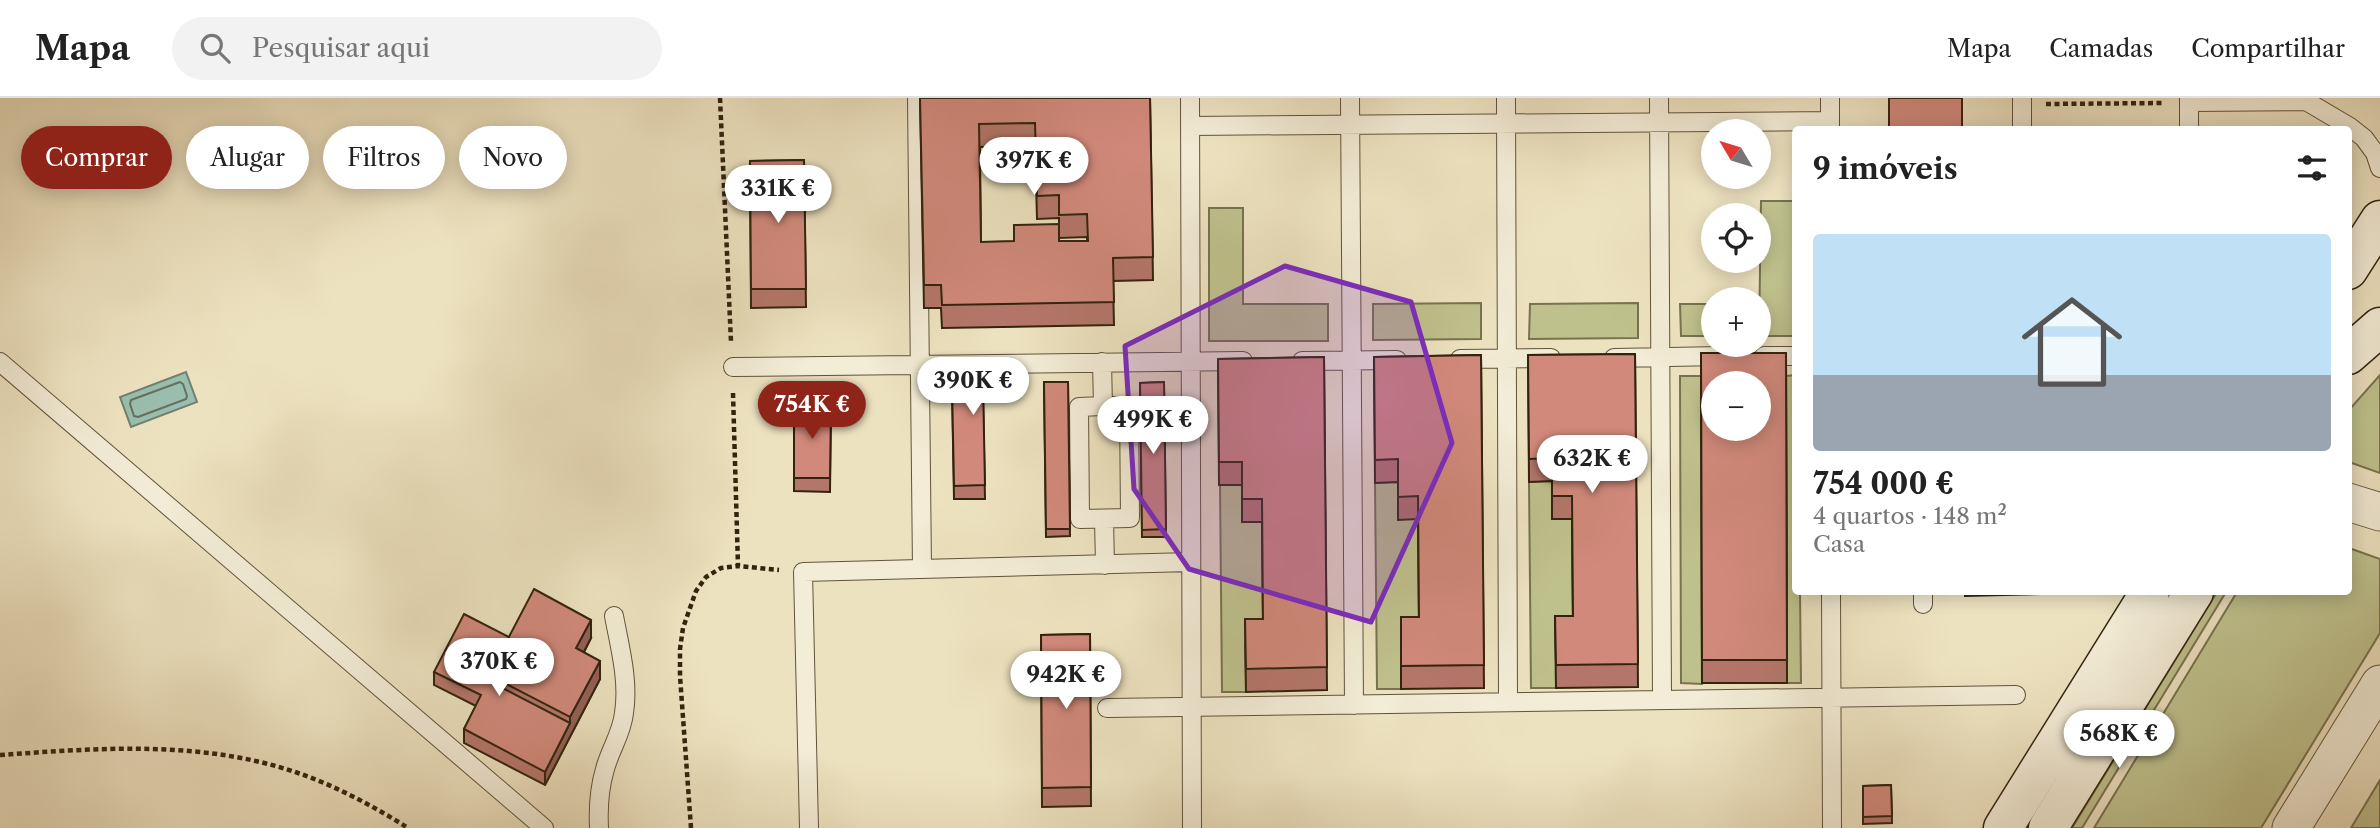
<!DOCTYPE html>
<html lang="pt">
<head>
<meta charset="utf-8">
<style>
	body { margin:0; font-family:"Libre Caslon Text",serif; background:#f2f2f2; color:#222; height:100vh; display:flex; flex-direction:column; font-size:26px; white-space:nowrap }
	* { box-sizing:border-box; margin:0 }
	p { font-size:23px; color:#767676 }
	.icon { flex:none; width:38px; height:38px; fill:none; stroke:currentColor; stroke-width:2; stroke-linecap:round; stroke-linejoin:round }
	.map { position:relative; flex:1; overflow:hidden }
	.panel { position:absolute; left:1792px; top:28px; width:560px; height:469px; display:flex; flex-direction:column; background:#fff; border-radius:7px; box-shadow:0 4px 18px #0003 }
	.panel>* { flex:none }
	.hud { position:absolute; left:21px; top:28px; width:665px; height:63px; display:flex; gap:14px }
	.needle { width:46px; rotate:308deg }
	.fabs { position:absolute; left:1701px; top:21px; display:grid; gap:14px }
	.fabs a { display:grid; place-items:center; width:70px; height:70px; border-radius:50%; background:#fff; box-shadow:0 4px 18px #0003; font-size:35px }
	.price { position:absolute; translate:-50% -60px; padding:0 16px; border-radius:24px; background:#fff; color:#222; font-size:23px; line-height:46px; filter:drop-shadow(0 2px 4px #0008) }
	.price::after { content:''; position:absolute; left:50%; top:42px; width:21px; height:16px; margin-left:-10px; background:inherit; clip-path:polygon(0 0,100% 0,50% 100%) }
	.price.current { background:#8f2418; color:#fff }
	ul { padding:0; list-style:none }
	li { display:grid; align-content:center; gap:14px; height:371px; padding:0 21px }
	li+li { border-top:2px solid #e0e0e0 }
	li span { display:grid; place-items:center; height:217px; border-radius:7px; color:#555 }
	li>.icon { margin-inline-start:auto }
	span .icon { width:126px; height:126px; fill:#fffc; stroke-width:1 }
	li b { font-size:30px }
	h2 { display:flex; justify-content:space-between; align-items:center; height:84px; padding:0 21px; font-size:30px }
	.chip { padding:0 24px; border-radius:32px; background:#fff; box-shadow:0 4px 18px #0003; font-size:24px; line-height:63px }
	.chip.current { background:#8f2418; color:#fff }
	header { display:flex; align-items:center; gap:42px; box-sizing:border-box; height:98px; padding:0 35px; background:#fff; border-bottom:2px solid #e0e0e0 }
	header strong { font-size:33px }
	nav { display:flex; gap:38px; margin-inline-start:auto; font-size:24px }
	.search { width:490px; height:63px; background:#f2f2f2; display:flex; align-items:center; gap:18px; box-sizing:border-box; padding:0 24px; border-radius:38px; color:#767676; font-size:26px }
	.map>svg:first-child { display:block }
	.green { fill:#bfc18d; stroke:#78724e; stroke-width:2 }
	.water { fill:#9abeaf; stroke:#70806f; stroke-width:2 }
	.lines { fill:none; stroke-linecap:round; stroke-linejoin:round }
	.shore { stroke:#66705e; stroke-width:2 }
	.lane-casing { stroke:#61533a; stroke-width:20 }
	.street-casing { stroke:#61533a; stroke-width:39 }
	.secondary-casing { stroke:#32230e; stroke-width:41 }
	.path { stroke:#32230e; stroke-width:4.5; stroke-dasharray:5 3.5; stroke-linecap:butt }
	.lane { stroke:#f3ecd6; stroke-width:18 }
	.street { stroke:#f3ecd6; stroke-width:37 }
	.secondary { stroke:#f3ecd6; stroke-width:38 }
	.wall { fill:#b4766a; stroke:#32230e; stroke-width:2; fill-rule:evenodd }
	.shaded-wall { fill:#926056; stroke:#32230e; stroke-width:2 }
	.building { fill:#d1897b; stroke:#32230e; stroke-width:2; fill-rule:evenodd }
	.marked { fill:#7b2cbf; fill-opacity:0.2; stroke:#7b2cbf; stroke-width:5; stroke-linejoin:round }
</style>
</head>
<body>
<header>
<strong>Mapa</strong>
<div class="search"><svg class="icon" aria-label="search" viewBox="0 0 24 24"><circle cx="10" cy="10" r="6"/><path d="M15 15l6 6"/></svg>Pesquisar aqui</div>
<nav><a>Mapa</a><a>Camadas</a><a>Compartilhar</a></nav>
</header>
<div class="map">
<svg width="2380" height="730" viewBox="0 0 2380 730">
	<rect width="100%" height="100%" fill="#ede2c0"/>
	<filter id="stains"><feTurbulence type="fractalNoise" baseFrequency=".00286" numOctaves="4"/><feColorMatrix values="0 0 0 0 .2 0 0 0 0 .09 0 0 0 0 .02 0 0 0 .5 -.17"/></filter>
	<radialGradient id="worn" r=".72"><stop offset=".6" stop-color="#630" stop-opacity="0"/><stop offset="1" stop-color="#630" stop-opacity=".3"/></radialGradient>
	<path class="green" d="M 1761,103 L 1795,103 L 1795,238 L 1759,238 Z
		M 1209,110 L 1243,110 L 1243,206 L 1328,206 L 1328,243 L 1209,243 Z
		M 1481,205 L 1481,241 L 1373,242 L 1373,206 Z
		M 1638,205 L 1638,240 L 1529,241 L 1530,206 Z
		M 1680,206 L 1713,206 L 1713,238 L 1681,238 Z
		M 1796,277 L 1796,494 L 1800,494 L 1801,585 L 1787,585 L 1786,278 Z
		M 2380,277 L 2380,375 L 2349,364 L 2348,313 Z
		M 1680,278 L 1701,278 L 1702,586 L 1681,585 Z
		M 1552,383 L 1552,420 L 1572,421 L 1573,541 L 1556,590 L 1531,590 L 1529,384 Z
		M 1398,384 L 1398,421 L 1418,421 L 1419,542 L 1401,591 L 1377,591 L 1375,385 Z
		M 1220,387 L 1242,387 L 1242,424 L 1262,424 L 1263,544 L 1245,545 L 1246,594 L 1222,594 Z
		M 2349,450 L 2380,461 L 2380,535 L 2261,730 L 2094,730 L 2237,494 L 2348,494 Z
		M 2217,494 L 2226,494 L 2082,730 L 2072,730 Z
		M 2380,682 L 2380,730 L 2351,730 Z"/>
	<path class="water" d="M 186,274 L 197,304 L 131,329 L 120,299 Z"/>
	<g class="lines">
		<path class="shore" d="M 180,284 L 183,286 L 187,298 L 186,301 L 138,319 L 134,318 L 130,306 L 131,302 Z"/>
		<defs>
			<path id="lane" d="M 917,0 L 922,471
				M 1190,0 L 1192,730
				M 1350,0 L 1354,607
				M 1506,0 L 1508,604
				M 1659,0 L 1662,602
				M 1830,0 L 1830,32
				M 2189,0 L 2189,32
				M 2189,4 L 2306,3 L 2350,29 L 2364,40 L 2375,55 L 2380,70
				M 1190,28 L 1830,23
				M 2022,32 L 2022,0
				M 1764,258 L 1796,258
				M 1614,260 L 1722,258
				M 1460,261 L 1551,260
				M 1302,263 L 1397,262
				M 0,264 L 544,730
				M 1102,264 L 1103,308
				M 733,269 L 1243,263
				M 1103,308 L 1129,308 L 1130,420 L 1080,421 L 1079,309 Z
				M 1104,421 L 1105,467
				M 1831,494 L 1832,730
				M 1923,494 L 1923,506
				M 1107,610 L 2016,597
				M 599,730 C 598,710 599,691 605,671 C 610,652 622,635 624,615 C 629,583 620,550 614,518
				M 809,730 L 803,474 L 1191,464"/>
			<path id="street" d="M 2348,404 L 2380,414
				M 2291,730 L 2380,586"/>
			<path id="secondary" d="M 2348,172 L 2380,122
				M 2348,257 L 2380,229
				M 2003,730 L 2150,494
				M 2048,730 L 2194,494"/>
		</defs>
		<use href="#lane" class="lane-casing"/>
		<use href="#street" class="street-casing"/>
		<use href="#secondary" class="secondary-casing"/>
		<path class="path" d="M 720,0 L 731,244
			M 2046,6 L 2163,5
			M 733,295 L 738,468 L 779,472
			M 0,657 C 99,650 203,642 298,675 C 336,688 375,709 408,730
			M 691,730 L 680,578 L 680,551 L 683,530 L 696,493 L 706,479 L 721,470 L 738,468"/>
		<use href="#lane" class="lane"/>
		<use href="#street" class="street"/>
		<use href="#secondary" class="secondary"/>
	</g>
	<path class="wall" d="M 920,0 L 1150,0 L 1153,182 L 1113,183 L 1114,227 L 942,230 L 941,210 L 924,210 ZM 1035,48 L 1037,121 L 1059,120 L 1059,140 L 1087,139 L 1087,143 L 981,144 L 980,49 Z
		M 804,62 L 806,209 L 751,210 L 750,63 Z
		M 1701,255 L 1786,255 L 1787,585 L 1702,585 Z
		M 1635,256 L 1638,589 L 1556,590 L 1555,518 L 1573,518 L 1572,421 L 1552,421 L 1552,383 L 1529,384 L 1528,257 Z
		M 1481,257 L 1484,590 L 1401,591 L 1401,519 L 1419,519 L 1418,421 L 1398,422 L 1398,384 L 1375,385 L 1374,259 Z
		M 1324,259 L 1327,592 L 1246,594 L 1245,521 L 1263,521 L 1262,424 L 1242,424 L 1242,387 L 1219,387 L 1218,261 Z
		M 1010,261 L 1011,298 L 983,299 L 985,401 L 954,401 L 952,288 L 959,287 Z
		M 1044,284 L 1068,284 L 1070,438 L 1046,439 Z
		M 1164,284 L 1166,439 L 1142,439 L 1140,285 Z
		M 794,307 L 831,307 L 830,394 L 794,393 Z
		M 1965,494 L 2041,494 L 2041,496 L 1965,498 Z
		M 1090,536 L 1091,708 L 1042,709 L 1041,537 Z
		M 509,539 L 591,540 L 584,554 L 600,581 L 545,687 L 464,645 L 464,631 L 476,608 L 434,587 L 434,574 Z
		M 1891,687 L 1892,725 L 1863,726 L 1863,688 Z"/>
	<path class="shaded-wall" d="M 591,522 L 591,540 L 576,569 L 576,550 Z
		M 600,563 L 600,581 L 545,687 L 545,674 L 570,625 L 570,619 Z"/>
	<path class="building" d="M 920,0 L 1150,0 L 1153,159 L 1113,160 L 1114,204 L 942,207 L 941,187 L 924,187 ZM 1035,25 L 1037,98 L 1059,97 L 1059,117 L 1087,116 L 1088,143 L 1059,143 L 1059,126 L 1014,127 L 1014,143 L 981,144 L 979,26 Z
		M 1889,0 L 1962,0 L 1962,32 L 1889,32 Z
		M 804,62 L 806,191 L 751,191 L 750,63 Z
		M 1701,255 L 1786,255 L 1787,562 L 1702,562 ZM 1713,285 L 1759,285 L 1759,331 L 1713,331 Z
		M 1635,256 L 1638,566 L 1556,567 L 1555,518 L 1573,518 L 1572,398 L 1552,398 L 1552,360 L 1529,361 L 1528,257 Z
		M 1481,257 L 1484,567 L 1401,568 L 1401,519 L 1419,519 L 1418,398 L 1398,399 L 1398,361 L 1375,362 L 1374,259 Z
		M 1324,259 L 1327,569 L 1246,571 L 1245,521 L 1263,521 L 1262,401 L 1242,401 L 1242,364 L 1219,364 L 1218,261 Z
		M 1010,261 L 1011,285 L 983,285 L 985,387 L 954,388 L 952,288 L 959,287 L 958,262 Z
		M 1044,284 L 1068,284 L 1070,431 L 1046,431 Z
		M 1164,284 L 1166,431 L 1142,432 L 1140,285 Z
		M 794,307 L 831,307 L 830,380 L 794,380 Z
		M 534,491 L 591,522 L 576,550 L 600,563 L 570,619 L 489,577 Z
		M 464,516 L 509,539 L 489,577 L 489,583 L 570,625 L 545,674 L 464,631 L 481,597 L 434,574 Z
		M 1090,536 L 1091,689 L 1042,690 L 1041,537 Z
		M 1891,687 L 1892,718 L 1863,719 L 1863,688 Z"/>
	<path class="marked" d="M 1285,168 L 1411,204 L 1452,345 L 1371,524 L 1189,471 L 1134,391 L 1125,248 Z"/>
	<rect width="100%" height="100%" filter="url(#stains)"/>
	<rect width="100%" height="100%" fill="url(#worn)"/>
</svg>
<div class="fabs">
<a><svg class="needle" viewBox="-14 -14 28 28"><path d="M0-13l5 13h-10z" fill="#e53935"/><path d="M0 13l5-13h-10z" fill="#767676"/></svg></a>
<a><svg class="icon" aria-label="locate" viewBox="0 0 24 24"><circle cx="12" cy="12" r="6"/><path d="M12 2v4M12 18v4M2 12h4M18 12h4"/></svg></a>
<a>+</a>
<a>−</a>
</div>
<b class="price" style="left:1034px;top:99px">397K €</b>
<b class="price" style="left:778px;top:127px">331K €</b>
<b class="price" style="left:973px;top:319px">390K €</b>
<b class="price current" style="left:812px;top:343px">754K €</b>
<b class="price" style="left:1153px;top:358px">499K €</b>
<b class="price" style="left:1592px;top:397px">632K €</b>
<b class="price" style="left:499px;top:600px">370K €</b>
<b class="price" style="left:1066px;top:613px">942K €</b>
<b class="price" style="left:2119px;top:672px">568K €</b>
<div class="hud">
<a class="chip current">Comprar</a>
<a class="chip">Alugar</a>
<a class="chip">Filtros</a>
<a class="chip">Novo</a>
</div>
<section class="panel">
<h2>9 imóveis<svg class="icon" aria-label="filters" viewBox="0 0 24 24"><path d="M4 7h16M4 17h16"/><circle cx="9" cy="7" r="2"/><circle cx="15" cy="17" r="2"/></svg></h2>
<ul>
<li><span style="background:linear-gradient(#bfe0f5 65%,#9aa5b1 0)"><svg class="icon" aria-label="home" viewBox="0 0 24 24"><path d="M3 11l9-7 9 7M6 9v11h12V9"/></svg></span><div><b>754 000 €</b><p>4 quartos · 148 m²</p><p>Casa</p></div></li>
</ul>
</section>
</div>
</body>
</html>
